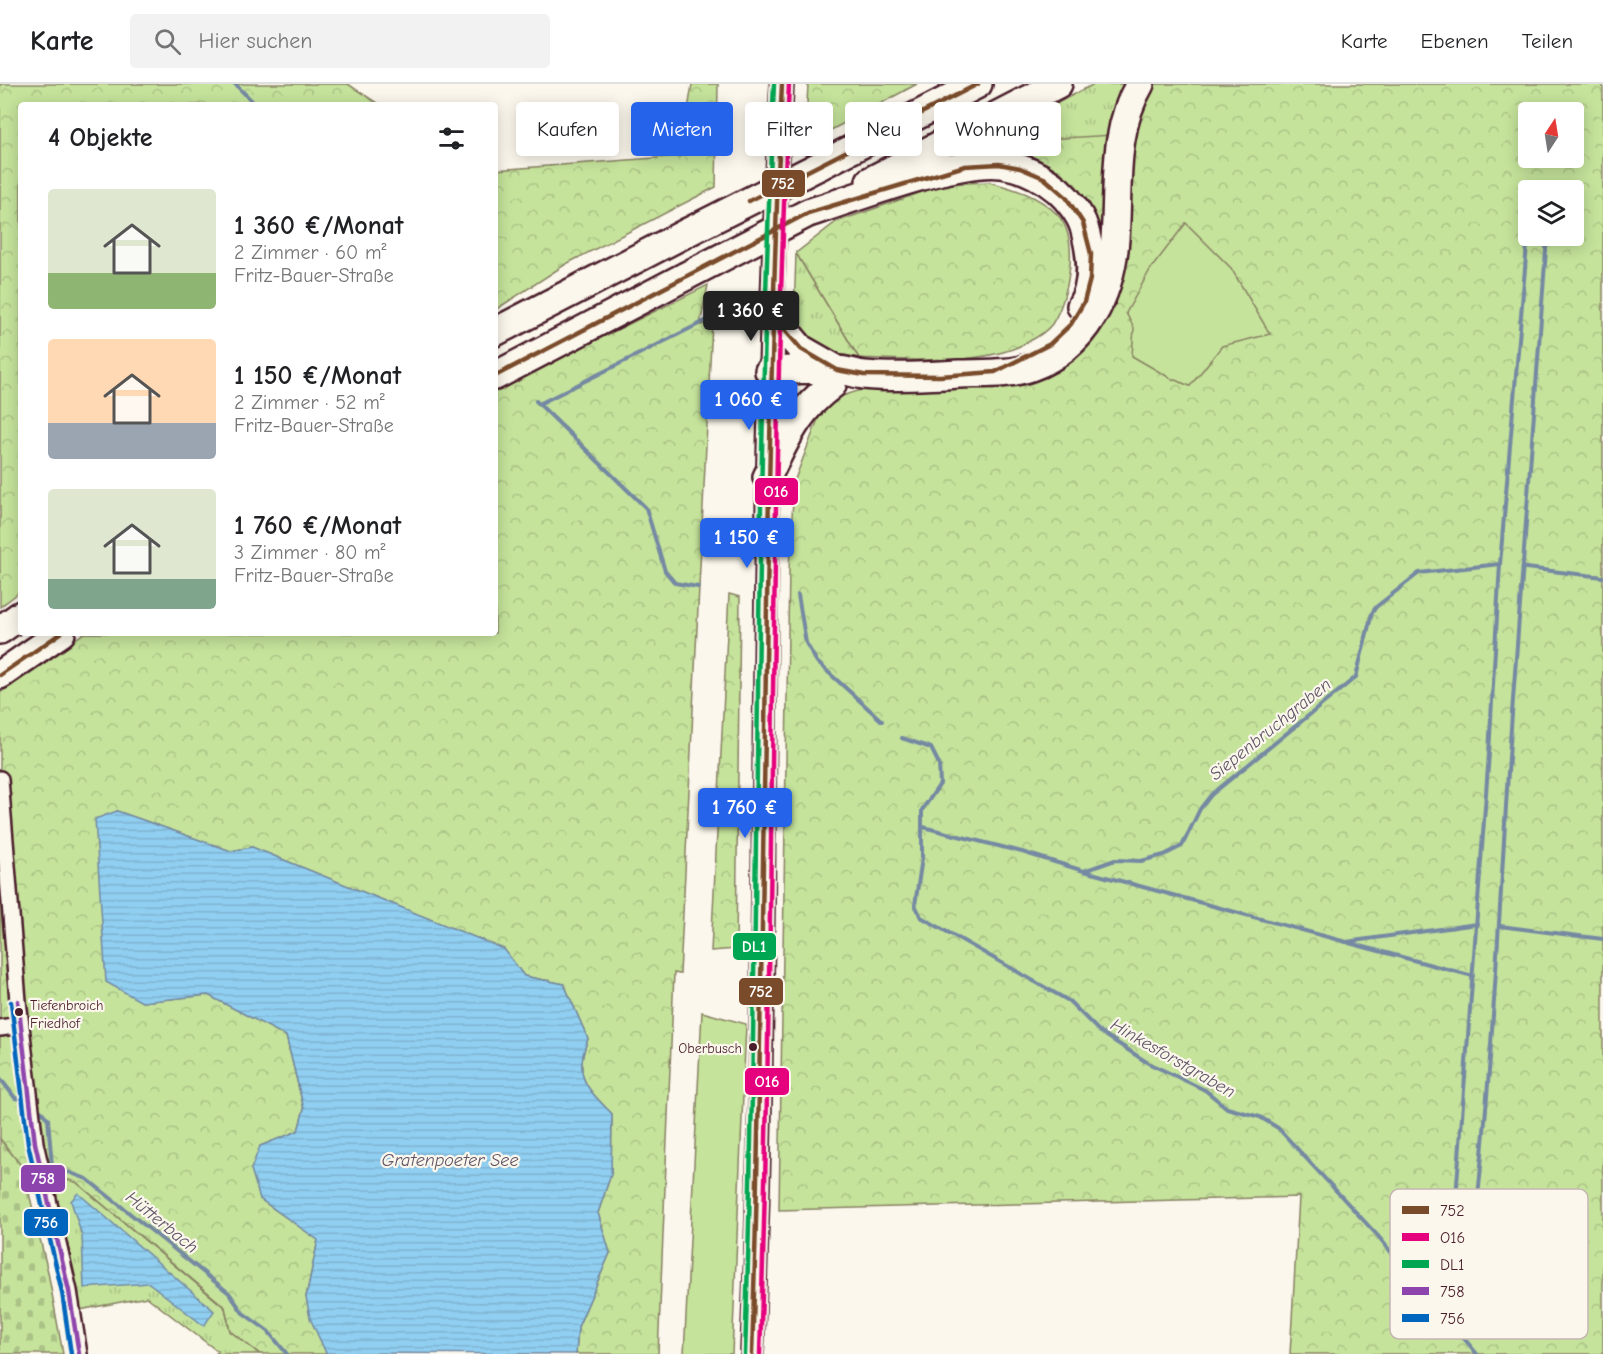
<!DOCTYPE html>
<html lang="de">
<head>
<meta charset="utf-8">
<style>
	body { margin:0; font-family:"Comic Neue",sans-serif; background:#f2f2f2; color:#202124; height:100vh; display:flex; flex-direction:column; font-size:22px; white-space:nowrap }
	* { box-sizing:border-box; margin:0 }
	p { font-size:20px; color:#757577 }
	.icon { flex:none; width:33px; height:33px; fill:none; stroke:currentColor; stroke-width:2; stroke-linecap:round; stroke-linejoin:round }
	.map { position:relative; flex:1; overflow:hidden }
	.drawer { position:absolute; left:18px; top:18px; width:480px; height:534px; display:flex; flex-direction:column; background:#fff; border-radius:6px; box-shadow:0 3px 15px #0003 }
	.drawer>* { flex:none }
	.guide { position:absolute; left:516px; top:18px; width:570px; height:54px; display:flex; gap:12px }
	.needle { width:39px; rotate:12deg }
	.fabs { position:absolute; left:1518px; top:18px; display:grid; gap:12px }
	.fabs a { display:grid; place-items:center; width:66px; height:66px; border-radius:6px; background:#fff; box-shadow:0 3px 15px #0003; font-size:30px }
	.price { position:absolute; translate:-50% -51px; padding:0 14px; border-radius:6px; background:#2563eb; color:#fff; font-size:20px; line-height:39px; filter:drop-shadow(0 2px 3px #0008) }
	.price::after { content:''; position:absolute; left:50%; top:36px; width:18px; height:14px; margin-left:-9px; background:inherit; clip-path:polygon(0 0,100% 0,50% 100%) }
	.price.active { background:#222; color:#fff }
	ul { padding:0; list-style:none }
	li { display:flex; align-items:center; gap:18px; height:150px; padding:0 30px }
	li span { display:grid; place-items:center; flex:none; width:168px; height:120px; border-radius:6px; color:#555 }
	li>.icon { margin-inline-start:auto }
	span .icon { width:72px; height:72px; fill:#fffc; stroke-width:1 }
	li b { font-size:26px }
	h2 { display:flex; justify-content:space-between; align-items:center; height:72px; padding:0 30px; font-size:26px }
	.chip { padding:0 21px; border-radius:6px; background:#fff; box-shadow:0 3px 15px #0003; font-size:21px; line-height:54px }
	.chip.active { background:#2563eb; color:#fff }
	header { display:flex; align-items:center; gap:36px; box-sizing:border-box; height:84px; padding:0 30px; background:#fff; border-bottom:2px solid #e0e0e0 }
	header strong { font-size:28px }
	nav { display:flex; gap:33px; margin-inline-start:auto; font-size:21px }
	.search { width:420px; height:54px; background:#f2f2f2; display:flex; align-items:center; gap:15px; box-sizing:border-box; padding:0 21px; border-radius:6px; color:#757577; font-size:22px }
	.map>svg:first-child { display:block }
	.grass { fill:url(#grass-tufts); stroke:#888163; stroke-width:1.5 }
	.forest { fill:url(#forest-crowns); stroke:#888163; stroke-width:1.5; fill-rule:evenodd }
	.cemetery { fill:url(#cemetery-stones); stroke:#888163; stroke-width:1.5 }
	.garden { fill:#c5e39b; stroke:#888163; stroke-width:1.5 }
	.water { fill:url(#water-rules); stroke:#7489a2; stroke-width:1.5 }
	.lines { fill:none; stroke-linecap:round; stroke-linejoin:round }
	.stream { stroke:#7489a2; stroke-width:4 }
	.street-casing { stroke:#4a1f2b; stroke-width:20 }
	.secondary-casing { stroke:#4a1f2b; stroke-width:26 }
	.highway-casing { stroke:#4a1f2b; stroke-width:32 }
	.street { stroke:#fbf7ec; stroke-width:15 }
	.secondary { stroke:#fbf7ec; stroke-width:21 }
	.highway { stroke:#fbf7ec; stroke-width:27 }
	.highway-bridge-casing { stroke:#4a1f2b; stroke-width:32; stroke-linecap:butt }
	.highway-bridge { stroke:#fbf7ec; stroke-width:27 }
	.bus-1-casing { stroke:#fbf7ec; stroke-width:9 }
	.bus-2-casing { stroke:#fbf7ec; stroke-width:9 }
	.bus-3-casing { stroke:#fbf7ec; stroke-width:9 }
	.bus-4-casing { stroke:#fbf7ec; stroke-width:9 }
	.bus-5-casing { stroke:#fbf7ec; stroke-width:9 }
	.bus-1 { stroke:#7a4b2a; stroke-width:4.5 }
	.bus-2 { stroke:#e5007d; stroke-width:4.5 }
	.bus-3 { stroke:#00a651; stroke-width:4.5 }
	.bus-4 { stroke:#8e44ad; stroke-width:4.5 }
	.bus-5 { stroke:#0065bd; stroke-width:4.5 }
	.bus-dot { fill:#4a1f2b; stroke:#fbf7ec; stroke-width:2 }
	.labels { text-anchor:middle; stroke-width:4.5; stroke-linejoin:round; paint-order:stroke }
	.bus-label { font-size:14px; fill:#4a1f2b; stroke:#fbf7ec; text-anchor:start }
	.water-label { font-size:18px; font-style:italic; fill:#5f5466; stroke:#fbf7ec }
	.key { fill:#fbf7ec; stroke:#c6b6b2; stroke-width:1.5 }
	.key-label { font-size:16px; fill:#4a1f2b }
	.line-badge { stroke:#fbf7ec; stroke-width:2 }
	.badge-label { font-size:16px; text-anchor:middle; font-weight:bold; fill:#fff }
</style>
</head>
<body>
<header>
<strong>Karte</strong>
<div class="search"><svg class="icon" aria-label="search" viewBox="0 0 24 24"><circle cx="10" cy="10" r="6"/><path d="M15 15l6 6"/></svg>Hier suchen</div>
<nav><a>Karte</a><a>Ebenen</a><a>Teilen</a></nav>
</header>
<div class="map">
<svg width="1603" height="1270" viewBox="0 0 1603 1270">
	<defs>
		<pattern id="grass-tufts" width="24" height="20" patternUnits="userSpaceOnUse" patternTransform="scale(1.5)"><rect width="24" height="20" fill="#c5e39b"/><path d="M3 7l-1-3M5 7V3M7 7l1-3M15 17l-1-3M17 17v-4M19 17l1-3" fill="none" stroke="#abc286"/></pattern>
		<pattern id="forest-crowns" width="20" height="18" patternUnits="userSpaceOnUse" patternTransform="scale(1.5)"><rect width="20" height="18" fill="#c5e39b"/><path d="M2 6a3 3 0 1 1 6 0M12 15a3 3 0 1 1 6 0" fill="none" stroke="#abc286"/></pattern>
		<pattern id="cemetery-stones" width="16" height="16" patternUnits="userSpaceOnUse" patternTransform="scale(1.5)"><rect width="16" height="16" fill="#c5e39b"/><path d="M2 7V4a2 2 0 0 1 4 0v3zM10 15v-3a2 2 0 0 1 4 0v3z" fill="#abc286"/></pattern>
		<pattern id="water-rules" width="6" height="5" patternUnits="userSpaceOnUse" patternTransform="scale(1.5)"><rect width="6" height="5" fill="#90cff1"/><path d="M0 2.5h6" fill="none" stroke="#7eb1cf"/></pattern>
	</defs>
	<rect width="100%" height="100%" fill="#fbf7ec"/>
	<filter id="ink" filterUnits="userSpaceOnUse"><feTurbulence type="fractalNoise" baseFrequency=".0167" numOctaves="2"/><feDisplacementMap in="SourceGraphic" scale="12" xChannelSelector="R" yChannelSelector="G"/><feConvolveMatrix kernelMatrix="1 2 1 2 8 2 1 2 1" color-interpolation-filters="sRGB"/></filter>
	<g filter="url(#ink)">
		<path class="grass" d="M 1094,0 L 1131,0 L 1113,51 L 1023,77 L 940,80 Z
			M 796,169 L 859,274 L 825,267 L 806,250 L 794,231 Z
			M 53,1091 L 76,1098 L 225,1224 L 230,1247 L 260,1270 L 216,1270 L 217,1267 L 147,1213 L 79,1226 Z"/>
		<path class="forest" d="M 0,0 L 348,0 L 380,21 L 21,21 L 21,507 L 0,523 Z
			M 692,0 L 718,0 L 716,103 L 566,180 L 495,226 L 495,86 L 681,72 Z
			M 808,0 L 917,0 L 805,60 Z
			M 1151,0 L 1603,0 L 1603,1270 L 1290,1270 L 1299,1113 L 779,1126 L 789,485 L 794,398 L 823,322 L 839,313 L 861,306 L 994,302 L 1086,257 L 1131,52 ZM 1528,28 L 1574,28 L 1574,74 L 1528,74 ZM 1528,106 L 1574,106 L 1574,152 L 1528,152 Z
			M 1113,51 L 1109,138 L 1092,145 L 1023,77 L 1047,55 Z
			M 989,98 C 1015,105 1038,111 1058,131 C 1080,156 1069,214 1052,240 C 1047,247 1034,255 1026,259 C 984,282 906,276 859,274 L 796,169 L 836,138 L 945,100 Z
			M 708,201 L 700,241 L 712,239 L 680,890 L 674,889 L 658,1270 L 576,1270 L 578,1243 L 610,1169 L 598,1129 L 611,1090 L 612,1030 C 586,1003 573,993 588,955 L 564,900 L 524,892 L 504,865 L 252,763 L 231,767 L 117,727 L 142,918 L 208,911 L 286,952 L 304,1025 L 298,1047 L 260,1062 L 260,1115 L 318,1156 L 306,1213 L 327,1270 L 260,1270 L 230,1247 L 225,1223 L 76,1098 L 23,1084 L 0,1055 L 0,609 L 84,549 L 495,549 L 495,306 Z
			M 729,510 L 740,513 L 736,865 L 711,867 Z"/>
		<path class="cemetery" d="M 0,1055 L 23,1084 L 48,1188 L 63,1270 L 0,1270 Z"/>
		<path class="garden" d="M 1186,139 L 1231,184 L 1270,250 L 1222,262 L 1190,302 L 1170,294 L 1132,272 L 1134,244 L 1126,229 L 1150,186 Z
			M 702,928 L 746,940 L 732,1270 L 684,1270 Z"/>
		<path class="water" d="M 117,727 L 231,767 L 252,763 L 504,865 L 524,892 L 564,900 L 588,955 C 573,993 586,1003 612,1030 L 611,1090 L 598,1129 L 610,1169 L 578,1243 L 576,1270 L 326,1269 L 310,1234 L 306,1213 L 318,1156 L 260,1115 L 251,1085 L 260,1062 L 298,1047 L 304,1025 L 286,952 L 208,911 L 142,918 L 106,898 L 95,735 Z
			M 78,1109 L 214,1227 L 204,1242 L 149,1199 L 84,1204 L 82,1152 L 71,1117 Z"/>
		<g class="lines">
			<path class="stream" d="M 235,0 L 256,21
				M 536,317 L 646,424 L 665,487 L 675,499 L 698,503
				M 539,320 L 715,232
				M 1526,484 L 1603,493
				M 798,511 L 806,559 L 817,578 L 882,637
				M 902,654 L 931,664 L 939,680 L 940,700 L 922,726 L 922,774 L 915,821 L 921,833 L 1069,917 L 1099,947 L 1148,979 L 1205,1006 L 1227,1024 L 1260,1033 L 1278,1044 L 1378,1152 L 1430,1216
				M 923,743 L 1022,768 L 1084,787 L 1115,776 L 1141,777 L 1164,771 L 1182,762 L 1200,725 L 1211,711 L 1356,593 L 1372,529 L 1376,523 L 1419,489 L 1500,480
				M 1084,787 L 1346,858 L 1477,840
				M 1500,842 L 1603,855
				M 1349,859 L 1473,892
				M 0,994 L 15,1014 L 20,1015
				M 41,1027 L 48,1035 L 52,1082 L 87,1095 L 229,1209 L 243,1229 L 268,1247 L 287,1270
				M 1447,1235 L 1489,669 L 1500,480 L 1528,149
				M 1477,1270 L 1462,1252 C 1487,1065 1497,876 1508,688 C 1520,509 1534,330 1547,152"/>
			<defs>
				<path id="street" d="M 0,695 L 18,917 L 35,1059 L 69,1207 L 79,1270
					M 0,944 L 21,941"/>
				<path id="secondary" d="M 752,1270 C 771,847 757,423 782,0"/>
				<path id="highway" d="M 819,82 L 978,0
					M 870,97 L 1058,0
					M 808,129 C 856,114 954,75 1001,80 C 1023,83 1041,92 1058,106 C 1068,115 1080,130 1084,143 C 1091,168 1096,198 1081,222
					M 772,231 L 801,265 L 836,285
					M 495,248 L 688,148
					M 769,287 C 791,286 815,284 837,286 C 846,286 855,290 864,291 C 895,294 928,292 959,290 C 981,289 1010,291 1031,283 C 1086,263 1111,210 1115,155 C 1119,102 1112,47 1140,0
					M 495,292 L 686,192
					M 767,393 C 787,354 796,328 832,301
					M 0,546 L 21,531
					M 0,591 L 61,549"/>
			</defs>
			<use href="#street" class="street-casing"/>
			<use href="#secondary" class="secondary-casing"/>
			<use href="#highway" class="highway-casing"/>
			<use href="#street" class="street"/>
			<use href="#secondary" class="secondary"/>
			<use href="#highway" class="highway"/>
			<defs>
				<path id="highway-bridge" d="M 688,148 L 819,82
					M 686,192 L 808,129"/>
			</defs>
			<use href="#highway-bridge" class="highway-bridge-casing"/>
			<use href="#highway-bridge" class="highway-bridge"/>
			<defs>
				<path id="bus-1" d="M 749,117 L 978,0
					M 495,292 L 808,129 L 965,82 L 999,80 L 1020,84 L 1044,94 L 1066,113 L 1083,139 L 1091,170 L 1090,195 L 1084,218 L 1071,240 L 1050,260 L 995,288 L 940,292 L 864,291 L 837,286 L 801,265 L 772,231
					M 0,591 L 61,549
					M 752,1270 C 767,847 762,423 782,0"/>
				<path id="bus-2" d="M 760,1270 C 775,847 769,423 789,0"/>
				<path id="bus-3" d="M 745,1270 C 760,847 754,423 774,0"/>
				<path id="bus-4" d="M 18,917 L 35,1059 L 69,1207 L 79,1270"/>
				<path id="bus-5" d="M 11,918 L 28,1060 L 62,1208 L 71,1270"/>
			</defs>
			<use href="#bus-1" class="bus-1-casing"/>
			<use href="#bus-2" class="bus-2-casing"/>
			<use href="#bus-3" class="bus-3-casing"/>
			<use href="#bus-4" class="bus-4-casing"/>
			<use href="#bus-5" class="bus-5-casing"/>
			<use href="#bus-1" class="bus-1"/>
			<use href="#bus-2" class="bus-2"/>
			<use href="#bus-3" class="bus-3"/>
			<use href="#bus-4" class="bus-4"/>
			<use href="#bus-5" class="bus-5"/>
		</g>
	</g>
	<g class="bus-dot">
		<circle cx="19" cy="928" r="5"/>
		<circle cx="753" cy="963" r="5"/>
	</g>
	<g class="labels">
		<g class="bus-label">
			<text x="30" y="926">Tiefenbroich<tspan x="30" dy="18">Friedhof</tspan></text>
			<text x="742" y="969" text-anchor="end">Oberbusch</text>
		</g>
		<g class="water-label">
			<text transform="translate(1270 645) rotate(-39)" y="6">Siepenbruchgraben</text>
			<text transform="translate(1173 974) rotate(30)" y="6">Hinkesforstgraben</text>
			<text x="450" y="1082">Gratenpoeter See</text>
			<text transform="translate(162 1138) rotate(39)" y="6">Hütterbach</text>
		</g>
	</g>
	<rect x="1390" y="1105" width="198" height="150" rx="9" class="key"/>
	<rect x="1402" y="1122" width="27" height="8" fill="#7a4b2a"/>
	<rect x="1402" y="1149" width="27" height="8" fill="#e5007d"/>
	<rect x="1402" y="1176" width="27" height="8" fill="#00a651"/>
	<rect x="1402" y="1203" width="27" height="8" fill="#8e44ad"/>
	<rect x="1402" y="1230" width="27" height="8" fill="#0065bd"/>
	<g class="key-label">
		<text x="1440" y="1132">752</text>
		<text x="1440" y="1159">O16</text>
		<text x="1440" y="1186">DL1</text>
		<text x="1440" y="1213">758</text>
		<text x="1440" y="1240">756</text>
	</g>
	<g class="line-badge">
		<rect x="761" y="85" width="45" height="29" rx="6" fill="#7a4b2a"/>
		<rect x="754" y="393" width="45" height="29" rx="6" fill="#e5007d"/>
		<rect x="732" y="848" width="45" height="29" rx="6" fill="#00a651"/>
		<rect x="738" y="893" width="46" height="29" rx="6" fill="#7a4b2a"/>
		<rect x="744" y="983" width="46" height="29" rx="6" fill="#e5007d"/>
		<rect x="20" y="1080" width="46" height="29" rx="6" fill="#8e44ad"/>
		<rect x="23" y="1124" width="46" height="29" rx="6" fill="#0065bd"/>
	</g>
	<g class="badge-label">
		<text x="783" y="105">752</text>
		<text x="776" y="413">O16</text>
		<text x="754" y="868">DL1</text>
		<text x="761" y="913">752</text>
		<text x="767" y="1003">O16</text>
		<text x="43" y="1100">758</text>
		<text x="46" y="1144">756</text>
	</g>
</svg>
<div class="fabs">
<a><svg class="needle" viewBox="-14 -14 28 28"><path d="M0-13l5 13h-10z" fill="#e53935"/><path d="M0 13l5-13h-10z" fill="#757577"/></svg></a>
<a><svg class="icon" aria-label="layers" viewBox="0 0 24 24"><path d="M12 4l9 5-9 5-9-5zM3 14l9 5 9-5"/></svg></a>
</div>
<b class="price active" style="left:751px;top:258px">1 360 €</b>
<b class="price" style="left:749px;top:347px">1 060 €</b>
<b class="price" style="left:747px;top:485px">1 150 €</b>
<b class="price" style="left:745px;top:755px">1 760 €</b>
<div class="guide">
<a class="chip">Kaufen</a>
<a class="chip active">Mieten</a>
<a class="chip">Filter</a>
<a class="chip">Neu</a>
<a class="chip">Wohnung</a>
</div>
<section class="drawer">
<h2>4 Objekte<svg class="icon" aria-label="filters" viewBox="0 0 24 24"><path d="M4 7h16M4 17h16"/><circle cx="9" cy="7" r="2"/><circle cx="15" cy="17" r="2"/></svg></h2>
<ul>
<li><span style="background:linear-gradient(#dfe7d0 70%,#8fb573 0)"><svg class="icon" aria-label="home" viewBox="0 0 24 24"><path d="M3 11l9-7 9 7M6 9v11h12V9"/></svg></span><div><b>1 360 €/Monat</b><p>2 Zimmer · 60 m²</p><p>Fritz-Bauer-Straße</p></div></li>
<li><span style="background:linear-gradient(#ffd9b3 70%,#9aa5b1 0)"><svg class="icon" aria-label="home" viewBox="0 0 24 24"><path d="M3 11l9-7 9 7M6 9v11h12V9"/></svg></span><div><b>1 150 €/Monat</b><p>2 Zimmer · 52 m²</p><p>Fritz-Bauer-Straße</p></div></li>
<li><span style="background:linear-gradient(#dfe7d0 75%,#7fa58c 0)"><svg class="icon" aria-label="home" viewBox="0 0 24 24"><path d="M3 11l9-7 9 7M6 9v11h12V9"/></svg></span><div><b>1 760 €/Monat</b><p>3 Zimmer · 80 m²</p><p>Fritz-Bauer-Straße</p></div></li>
</ul>
</section>
</div>
</body>
</html>
